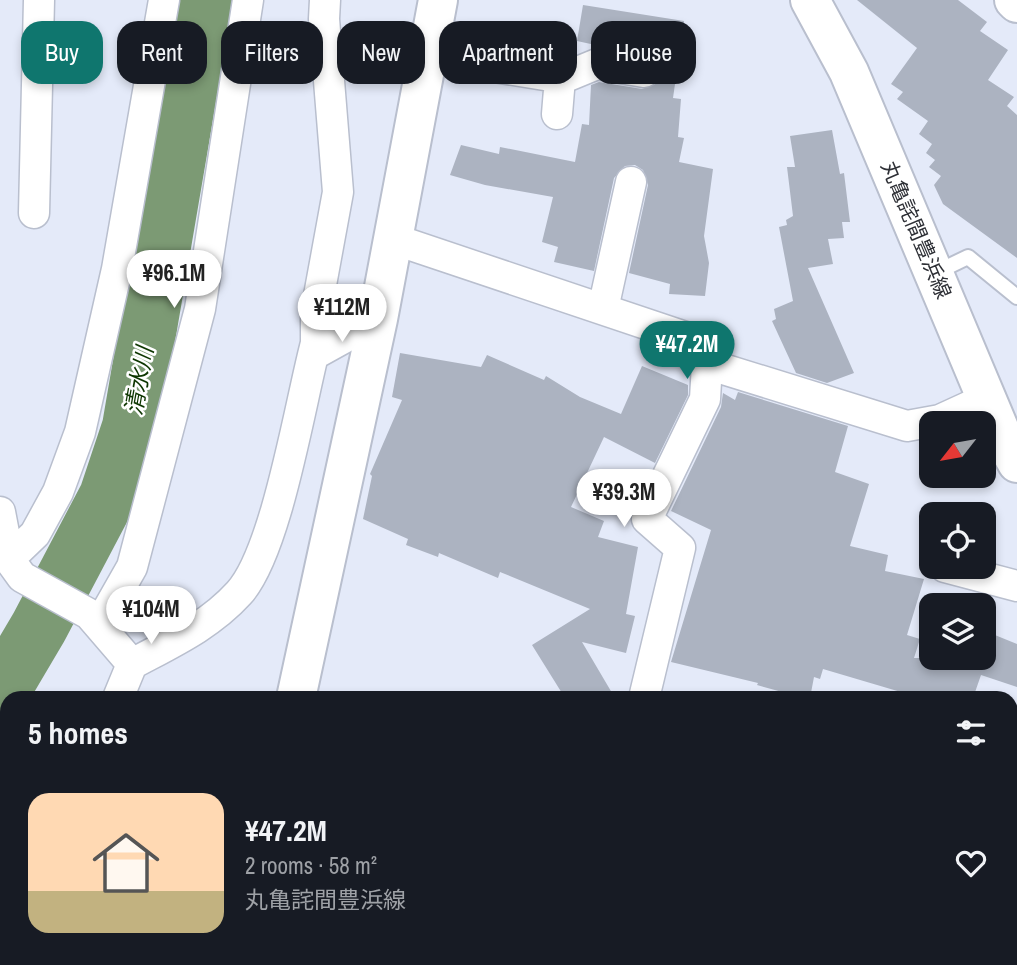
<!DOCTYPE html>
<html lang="en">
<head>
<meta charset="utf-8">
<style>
	body { margin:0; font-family:"Archivo Narrow","Noto Sans JP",sans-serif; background:#20242c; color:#f1f3f6; height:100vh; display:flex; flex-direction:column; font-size:26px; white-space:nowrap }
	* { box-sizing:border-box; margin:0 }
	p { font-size:23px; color:#9ea1a6 }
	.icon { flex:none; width:38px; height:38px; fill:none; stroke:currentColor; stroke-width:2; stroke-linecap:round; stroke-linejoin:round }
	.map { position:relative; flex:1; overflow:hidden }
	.panel { position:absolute; left:0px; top:691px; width:1018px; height:275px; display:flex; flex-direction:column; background:#171b24; border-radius:21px 21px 0 0; box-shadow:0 4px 10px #0003 }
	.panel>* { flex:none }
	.guide { position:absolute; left:21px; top:21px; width:976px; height:63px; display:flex; gap:14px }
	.needle { width:46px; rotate:239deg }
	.fabs { position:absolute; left:919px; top:411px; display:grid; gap:14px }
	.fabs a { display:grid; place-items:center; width:77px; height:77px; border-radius:14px; background:#171b24; box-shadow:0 4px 10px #0003; font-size:35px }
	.price { position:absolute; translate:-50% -60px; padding:0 16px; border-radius:24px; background:#fff; color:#222; font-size:23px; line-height:46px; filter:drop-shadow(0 2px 4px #0008) }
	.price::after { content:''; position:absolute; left:50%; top:42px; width:21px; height:16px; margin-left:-10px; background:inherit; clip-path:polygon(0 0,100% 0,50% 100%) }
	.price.on { background:#0f766e; color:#fff }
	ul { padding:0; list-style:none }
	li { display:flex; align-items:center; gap:21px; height:175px; padding:0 28px }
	li span { display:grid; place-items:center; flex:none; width:196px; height:140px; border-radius:21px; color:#555 }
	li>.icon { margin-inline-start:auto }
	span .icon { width:84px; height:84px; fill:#fffc; stroke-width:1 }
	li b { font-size:30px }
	h2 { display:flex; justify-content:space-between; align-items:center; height:84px; padding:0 28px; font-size:30px }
	.chip { padding:0 24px; border-radius:21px; background:#171b24; box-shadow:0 4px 10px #0003; font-size:24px; line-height:63px }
	.chip.on { background:#0f766e; color:#fff }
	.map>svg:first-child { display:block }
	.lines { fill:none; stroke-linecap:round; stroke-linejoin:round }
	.river { stroke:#7c9a74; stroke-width:58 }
	.building { fill:#acb3c1 }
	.lane-casing { stroke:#b9bfce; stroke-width:18 }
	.street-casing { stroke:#b9bfce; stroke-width:33 }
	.secondary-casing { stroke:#b9bfce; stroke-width:42 }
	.primary-casing { stroke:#b9bfce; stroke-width:42 }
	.lane { stroke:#fff; stroke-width:14 }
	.street { stroke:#fff; stroke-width:30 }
	.secondary { stroke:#fff; stroke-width:38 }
	.primary { stroke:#fff; stroke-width:38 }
	.labels { text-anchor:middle; stroke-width:5; stroke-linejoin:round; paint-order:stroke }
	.street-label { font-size:21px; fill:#2e3036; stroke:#fff }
	.water-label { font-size:23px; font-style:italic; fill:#0d3600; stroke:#fff }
</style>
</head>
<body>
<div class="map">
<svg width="1017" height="965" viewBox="0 0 1017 965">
	<rect width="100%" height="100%" fill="#e4eaf9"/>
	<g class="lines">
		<path class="river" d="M 0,693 L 39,627 L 108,496 L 131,427 L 204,0"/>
	</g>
	<path class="building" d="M 857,0 L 958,0 L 987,22 L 980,31 L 1008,50 L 988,80 L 1014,97 L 1007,106 L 1017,115 L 1017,258 L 943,204 L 934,185 L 941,176 L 929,167 L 935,160 L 926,153 L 932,144 L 919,134 L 928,121 L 897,99 L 903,92 L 891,84 L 917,48 Z
		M 583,5 L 684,21 L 673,98 L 681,99 L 678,137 L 684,138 L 679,162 L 713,169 L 704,236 L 709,263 L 705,296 L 669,294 L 670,284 L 629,273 L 648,185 L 643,170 L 635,165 L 625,166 L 614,178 L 594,271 L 554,262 L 558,247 L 542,242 L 553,197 L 485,185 L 450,175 L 461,145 L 499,154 L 500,147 L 575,162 L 582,124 L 589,125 L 591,85 L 599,82 L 642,89 L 658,83 L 661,67 L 655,58 L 577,41 Z
		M 832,130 L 840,174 L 844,173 L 850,222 L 842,222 L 844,238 L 828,239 L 833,264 L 808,268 L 854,373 L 827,383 L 796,373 L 772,321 L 776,319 L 774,309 L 793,301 L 779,227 L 787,225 L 786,220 L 793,216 L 787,167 L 795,167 L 790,136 Z
		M 400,353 L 481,367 L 487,355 L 544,380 L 546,376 L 580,397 L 621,414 L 642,366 L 688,385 L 688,395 L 655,463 L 604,437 L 571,507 L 604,521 L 598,537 L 638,547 L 626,614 L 635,616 L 626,653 L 582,642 L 615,698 L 565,698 L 532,645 L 590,609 L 500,572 L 498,578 L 439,553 L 438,557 L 406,545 L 408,539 L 363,519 L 372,476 L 370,474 L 402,400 L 392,397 Z
		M 738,392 L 848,426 L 835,472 L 869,484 L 850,546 L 888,555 L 885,571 L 924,579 L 907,635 L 920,639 L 914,658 L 984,658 L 985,631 L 1017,644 L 1017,687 L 981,675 L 973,698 L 921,698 L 823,669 L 820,679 L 814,677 L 810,698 L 804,698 L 757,685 L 758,683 L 671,662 L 711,530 L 671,511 L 721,407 L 723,393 L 735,400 Z"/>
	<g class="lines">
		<defs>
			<path id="lane" d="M 935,273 L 968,257 L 1017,297
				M 1012,897 L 1017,890
				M 961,965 L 965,959"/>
			<path id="street" d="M 427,56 L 563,78 L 597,64 L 644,72
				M 557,114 L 560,78
				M 34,213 L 39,0
				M 393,239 L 685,337 L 707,364 L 907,426 L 940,420 L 988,398
				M 603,309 L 631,182
				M 313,355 L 378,319
				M 0,512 L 9,559 L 22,577 L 89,614 L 132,664 L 118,698
				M 9,559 L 35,534 L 58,492 L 80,432 L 117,269 L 164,0
				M 945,567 L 1017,586
				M 99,625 L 132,567 L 200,309 L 248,0
				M 132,664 C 171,643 209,626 239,593 C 277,551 300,403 316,343 L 316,312 L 338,192 L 324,19 L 325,0
				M 644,698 L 680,548 L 647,519 L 705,399 L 707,364
				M 349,959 L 354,965
				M 49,965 L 50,959"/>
			<path id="secondary" d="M 1014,0 L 1017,3
				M 296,698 L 378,319 L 438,0
				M 240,965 L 241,959"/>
			<path id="primary" d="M 810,0 L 849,72 L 1004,440 L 1017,463"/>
		</defs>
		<use href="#lane" class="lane-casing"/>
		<use href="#street" class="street-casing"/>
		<use href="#secondary" class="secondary-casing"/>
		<use href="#primary" class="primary-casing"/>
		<use href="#lane" class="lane"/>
		<use href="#street" class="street"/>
		<use href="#secondary" class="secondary"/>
		<use href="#primary" class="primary"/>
	</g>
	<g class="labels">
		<g class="street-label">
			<text transform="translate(916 230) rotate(67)" y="7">丸亀詫間豊浜線</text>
		</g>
		<g class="water-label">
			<text transform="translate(139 381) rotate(-80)" y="8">清水川</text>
		</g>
	</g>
</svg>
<div class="fabs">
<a><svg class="needle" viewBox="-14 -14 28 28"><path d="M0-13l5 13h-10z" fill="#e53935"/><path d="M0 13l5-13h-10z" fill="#9ea1a6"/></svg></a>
<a><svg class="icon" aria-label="locate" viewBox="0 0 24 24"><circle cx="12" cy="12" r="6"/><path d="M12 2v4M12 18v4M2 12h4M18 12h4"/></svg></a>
<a><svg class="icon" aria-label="layers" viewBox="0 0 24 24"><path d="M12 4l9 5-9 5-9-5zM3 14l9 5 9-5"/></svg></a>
</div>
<b class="price" style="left:174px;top:310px">¥96.1M</b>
<b class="price" style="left:342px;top:344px">¥112M</b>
<b class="price on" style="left:687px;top:381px">¥47.2M</b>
<b class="price" style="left:624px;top:529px">¥39.3M</b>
<b class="price" style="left:151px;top:646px">¥104M</b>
<div class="guide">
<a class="chip on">Buy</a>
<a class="chip">Rent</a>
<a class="chip">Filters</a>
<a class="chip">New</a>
<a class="chip">Apartment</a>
<a class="chip">House</a>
</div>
<section class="panel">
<h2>5 homes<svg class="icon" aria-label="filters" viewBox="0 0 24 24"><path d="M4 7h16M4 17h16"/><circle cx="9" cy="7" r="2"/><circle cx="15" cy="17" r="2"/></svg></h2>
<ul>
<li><span style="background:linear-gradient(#ffd9b3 70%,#c2b280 0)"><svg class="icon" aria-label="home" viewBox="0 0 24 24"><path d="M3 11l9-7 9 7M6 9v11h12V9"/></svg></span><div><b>¥47.2M</b><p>2 rooms · 58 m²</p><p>丸亀詫間豊浜線</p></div><svg class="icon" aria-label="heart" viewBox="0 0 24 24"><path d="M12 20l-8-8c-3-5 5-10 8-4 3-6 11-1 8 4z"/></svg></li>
</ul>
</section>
</div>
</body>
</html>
